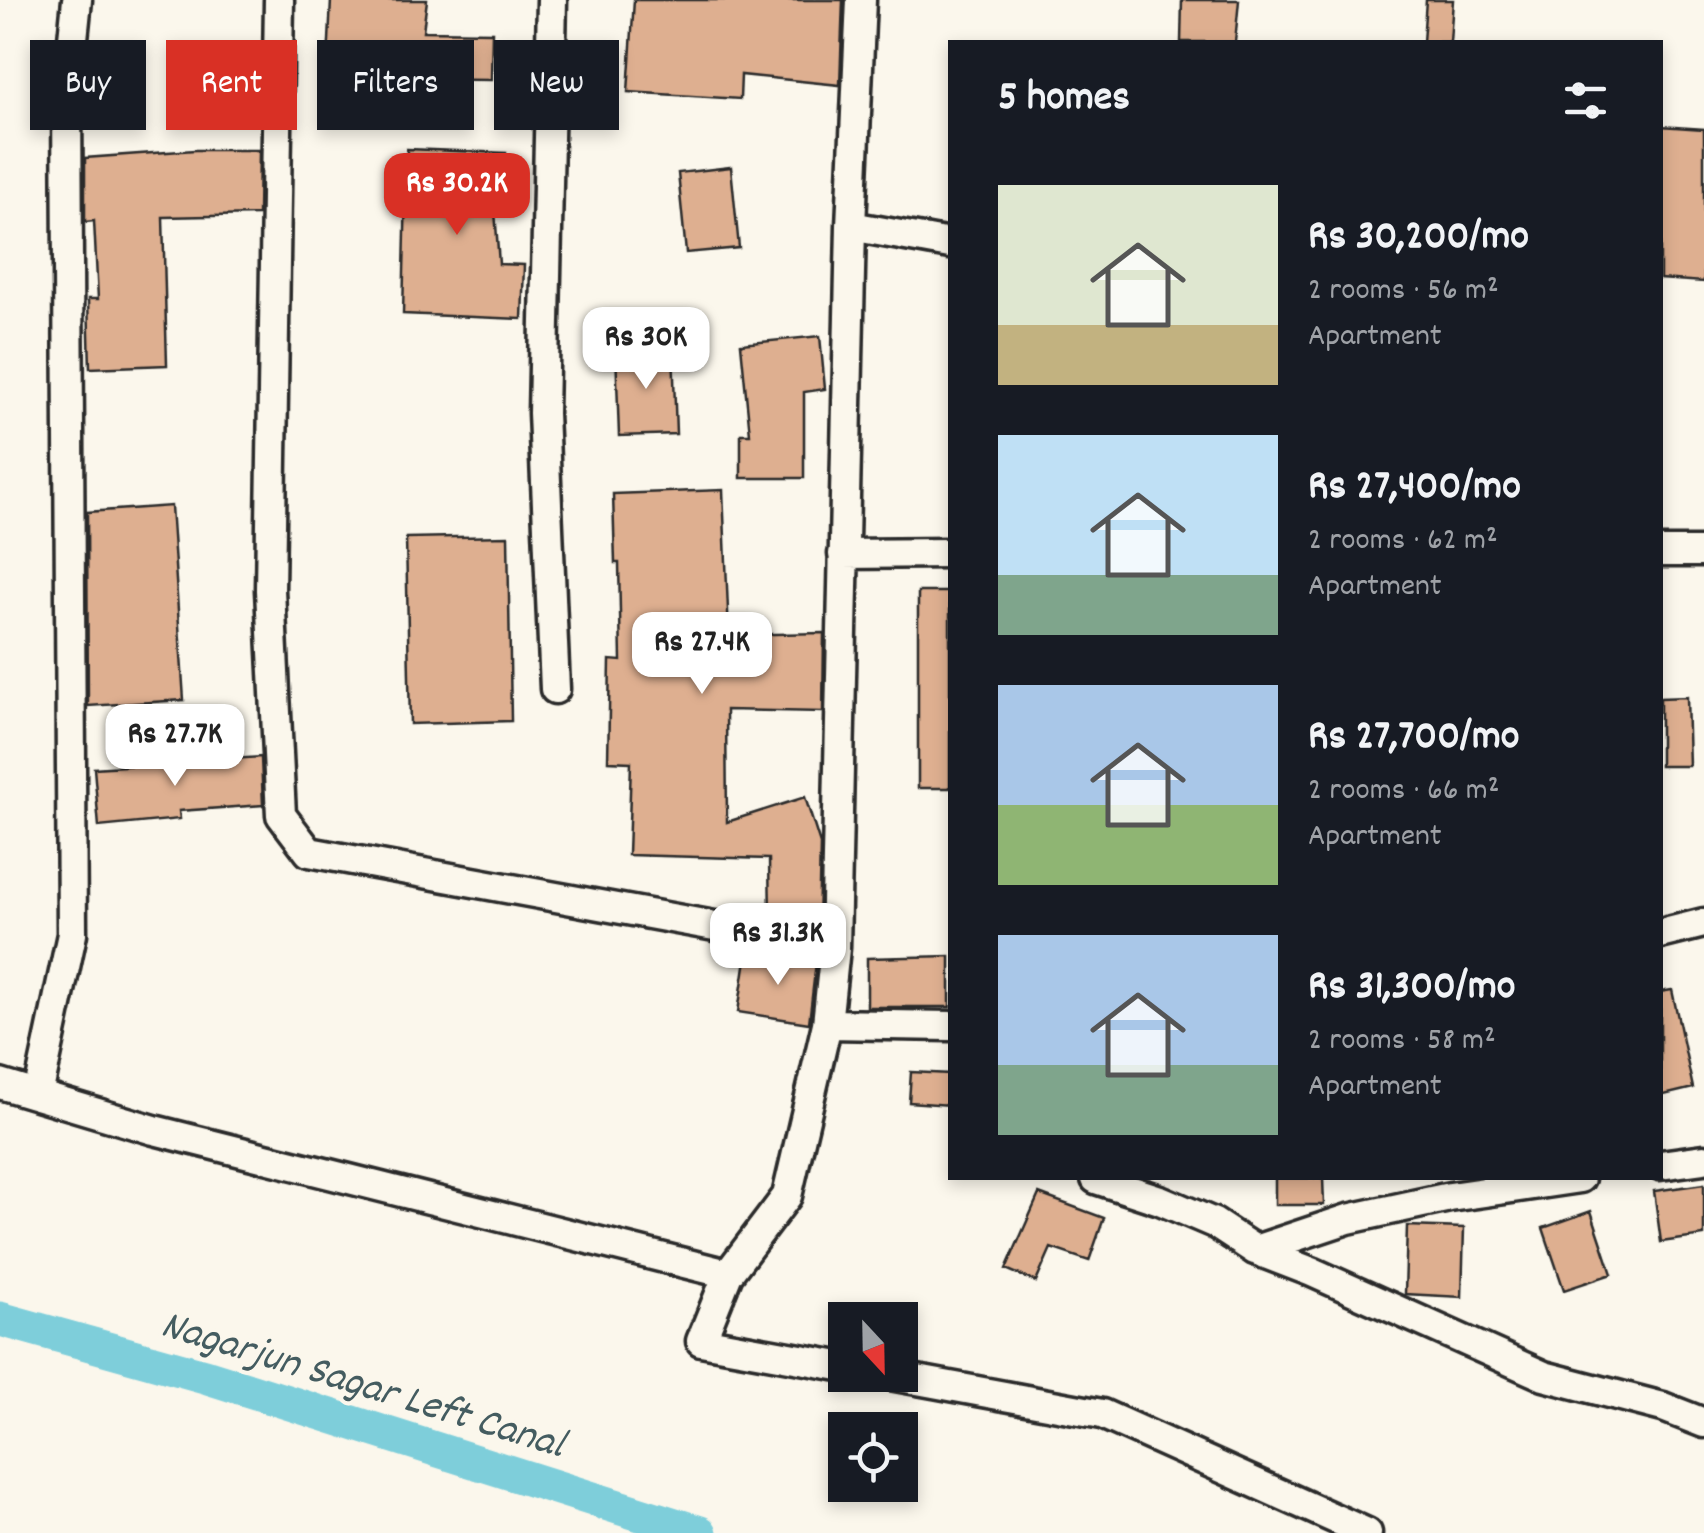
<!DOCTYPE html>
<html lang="en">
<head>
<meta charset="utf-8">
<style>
	body { margin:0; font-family:Dekko,sans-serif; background:#20242c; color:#f1f3f6; height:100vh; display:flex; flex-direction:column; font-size:38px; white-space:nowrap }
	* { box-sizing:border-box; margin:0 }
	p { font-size:32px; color:#9ea1a6 }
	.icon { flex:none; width:55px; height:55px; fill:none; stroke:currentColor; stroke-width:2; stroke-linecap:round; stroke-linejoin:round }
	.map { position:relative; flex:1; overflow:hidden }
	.details { position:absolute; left:948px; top:40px; width:715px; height:1140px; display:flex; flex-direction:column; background:#171b24; border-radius:0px; box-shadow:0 5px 15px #0003 }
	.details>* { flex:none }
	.top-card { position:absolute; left:30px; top:40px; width:768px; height:90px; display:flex; gap:20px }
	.needle { width:65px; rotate:158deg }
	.fabs { position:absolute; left:828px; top:1302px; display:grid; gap:20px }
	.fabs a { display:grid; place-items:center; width:90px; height:90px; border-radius:0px; background:#171b24; box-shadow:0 5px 15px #0003; font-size:50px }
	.price { position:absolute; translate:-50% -85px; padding:0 22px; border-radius:20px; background:#fff; color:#222; font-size:32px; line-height:65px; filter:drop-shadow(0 2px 5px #0008) }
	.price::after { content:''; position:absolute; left:50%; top:60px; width:30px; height:22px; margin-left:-15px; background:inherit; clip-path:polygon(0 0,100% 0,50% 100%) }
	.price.current { background:#d93025; color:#fff }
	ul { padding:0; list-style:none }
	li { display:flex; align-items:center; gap:30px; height:250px; padding:0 50px }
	li span { display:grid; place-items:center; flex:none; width:280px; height:200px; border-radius:0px; color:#555 }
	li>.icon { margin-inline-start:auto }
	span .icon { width:120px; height:120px; fill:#fffc; stroke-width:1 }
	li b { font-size:42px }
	h2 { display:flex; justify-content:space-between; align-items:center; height:120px; padding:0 50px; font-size:42px }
	.tag { padding:0 35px; border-radius:0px; background:#171b24; box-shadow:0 5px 15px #0003; font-size:35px; line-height:90px }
	.tag.current { background:#d93025; color:#fff }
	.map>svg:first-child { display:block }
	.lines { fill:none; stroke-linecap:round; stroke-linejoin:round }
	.canal { stroke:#7eceda; stroke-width:35 }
	.building { fill:#deaf90; stroke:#2b2b2b; stroke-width:2.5 }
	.street-casing { stroke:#2b2b2b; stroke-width:35 }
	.street { stroke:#fbf7ec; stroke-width:28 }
	.labels { text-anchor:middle; stroke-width:8; stroke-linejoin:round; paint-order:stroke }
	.water-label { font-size:42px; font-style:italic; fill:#445c60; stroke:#fbf7ec }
</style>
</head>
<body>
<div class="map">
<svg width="1704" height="1533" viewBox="0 0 1704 1533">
	<rect width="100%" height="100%" fill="#fbf7ec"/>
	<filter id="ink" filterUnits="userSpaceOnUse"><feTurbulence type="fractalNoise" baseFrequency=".01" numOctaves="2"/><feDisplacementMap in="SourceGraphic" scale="20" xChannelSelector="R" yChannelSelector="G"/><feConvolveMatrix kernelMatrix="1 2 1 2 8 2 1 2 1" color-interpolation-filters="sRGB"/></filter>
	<g filter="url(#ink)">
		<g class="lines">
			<path class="canal" d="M 0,1319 L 208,1377 L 700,1533"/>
		</g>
		<path class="building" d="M 331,0 L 427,0 L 423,31 L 492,32 L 491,80 L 398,79 L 397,106 L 326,103 Z
			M 634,0 L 843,0 L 840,85 L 741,75 L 740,99 L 628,92 Z
			M 1182,0 L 1239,0 L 1235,42 L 1181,42 Z
			M 1426,0 L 1453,0 L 1450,42 L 1423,42 Z
			M 1660,126 L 1704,129 L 1704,282 L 1660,279 Z
			M 407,149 L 506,153 L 503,199 L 494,198 L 499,264 L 524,265 L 522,319 L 403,314 Z
			M 195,150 L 259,150 L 258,215 L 163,217 L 167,365 L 90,368 L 88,299 L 98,299 L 94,221 L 85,222 L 85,158 Z
			M 731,167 L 739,248 L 686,253 L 678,173 Z
			M 820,336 L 825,389 L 804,392 L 804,478 L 741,478 L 741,434 L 750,434 L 741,344 Z
			M 673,349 L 676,434 L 619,436 L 616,351 Z
			M 723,490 L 729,635 L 824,633 L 823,712 L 726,710 L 727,822 L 805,797 L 820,844 L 818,927 L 770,918 L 769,859 L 628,855 L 631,762 L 608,761 L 610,660 L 621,661 L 619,563 L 615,563 L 613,494 Z
			M 171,506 L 184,700 L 88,706 L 87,512 Z
			M 508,536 L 511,721 L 410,724 L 406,538 Z
			M 918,592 L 950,592 L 950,788 L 918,788 Z
			M 1687,697 L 1689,766 L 1660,766 L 1660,698 Z
			M 261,757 L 263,805 L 179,811 L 180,819 L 99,827 L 94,768 Z
			M 771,954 L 816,962 L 809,1023 L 738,1012 L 746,959 L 771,963 Z
			M 950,956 L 950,1007 L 867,1007 L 867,958 Z
			M 1672,990 L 1693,1088 L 1660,1096 L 1660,992 Z
			M 911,1072 L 950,1074 L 950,1105 L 909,1102 Z
			M 1275,1178 L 1323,1178 L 1324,1205 L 1275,1205 Z
			M 1704,1184 L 1704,1236 L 1661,1242 L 1654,1191 Z
			M 1039,1194 L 1104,1218 L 1089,1261 L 1051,1248 L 1036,1282 L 1006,1269 Z
			M 1591,1211 L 1612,1274 L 1564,1290 L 1543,1228 Z
			M 1407,1226 L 1464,1228 L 1462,1297 L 1405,1294 Z"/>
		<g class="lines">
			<defs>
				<path id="street" d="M 279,0 L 270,590 L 281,815 L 309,852 L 835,948
					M 552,0 L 543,413 L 555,689
					M 851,226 L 950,244
					M 1660,552 L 1704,552
					M 843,554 L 950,553
					M 1660,934 L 1704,923
					M 827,1024 L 950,1026
					M 0,1084 L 154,1130 L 728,1274 L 701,1341 L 845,1367
					M 38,1095 L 72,934 L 67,97 L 77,0
					M 1660,1165 L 1704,1159
					M 1096,1179 L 1160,1200 L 1214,1223 L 1255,1250 L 1312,1272 L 1544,1376 L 1663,1407 L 1704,1423
					M 1255,1250 L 1348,1219 L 1450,1197 L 1580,1178
					M 728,1274 L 787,1196 L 827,1024 L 835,948 L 851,226 L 861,0
					M 890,1375 L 1102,1414 L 1367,1533"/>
			</defs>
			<use href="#street" class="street-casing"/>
			<use href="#street" class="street"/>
		</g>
	</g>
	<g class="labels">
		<g class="water-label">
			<text transform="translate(364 1381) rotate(17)" y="15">Nagarjun Sagar Left Canal</text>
		</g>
	</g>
</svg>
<div class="fabs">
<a><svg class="needle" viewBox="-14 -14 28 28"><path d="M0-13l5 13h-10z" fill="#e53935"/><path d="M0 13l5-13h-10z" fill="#9ea1a6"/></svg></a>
<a><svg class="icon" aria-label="locate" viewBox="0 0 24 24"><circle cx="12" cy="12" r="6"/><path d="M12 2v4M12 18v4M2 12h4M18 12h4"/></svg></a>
</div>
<b class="price current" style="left:457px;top:238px">Rs 30.2K</b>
<b class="price" style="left:646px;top:392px">Rs 30K</b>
<b class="price" style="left:702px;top:697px">Rs 27.4K</b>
<b class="price" style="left:175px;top:789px">Rs 27.7K</b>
<b class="price" style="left:778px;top:988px">Rs 31.3K</b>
<div class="top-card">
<a class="tag">Buy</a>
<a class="tag current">Rent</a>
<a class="tag">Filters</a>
<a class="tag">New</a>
</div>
<section class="details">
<h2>5 homes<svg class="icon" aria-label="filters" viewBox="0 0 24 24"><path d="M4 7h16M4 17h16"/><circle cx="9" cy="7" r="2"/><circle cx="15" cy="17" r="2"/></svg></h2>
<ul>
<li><span style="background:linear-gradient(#dfe7d0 70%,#c2b280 0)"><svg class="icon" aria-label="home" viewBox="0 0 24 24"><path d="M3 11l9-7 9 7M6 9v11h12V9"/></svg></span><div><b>Rs 30,200/mo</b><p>2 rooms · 56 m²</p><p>Apartment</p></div></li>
<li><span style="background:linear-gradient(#bfe0f5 70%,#7fa58c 0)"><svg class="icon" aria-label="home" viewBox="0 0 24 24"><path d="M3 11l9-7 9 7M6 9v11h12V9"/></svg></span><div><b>Rs 27,400/mo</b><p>2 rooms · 62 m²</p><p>Apartment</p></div></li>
<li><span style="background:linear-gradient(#a9c7e8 60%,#8fb573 0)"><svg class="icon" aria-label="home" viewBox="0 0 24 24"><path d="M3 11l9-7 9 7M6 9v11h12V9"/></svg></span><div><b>Rs 27,700/mo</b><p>2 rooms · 66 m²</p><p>Apartment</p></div></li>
<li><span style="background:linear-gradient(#a9c7e8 65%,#7fa58c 0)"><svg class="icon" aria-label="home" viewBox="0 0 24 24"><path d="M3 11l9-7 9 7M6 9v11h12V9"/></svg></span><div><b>Rs 31,300/mo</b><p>2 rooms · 58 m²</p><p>Apartment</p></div></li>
</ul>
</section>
</div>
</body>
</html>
